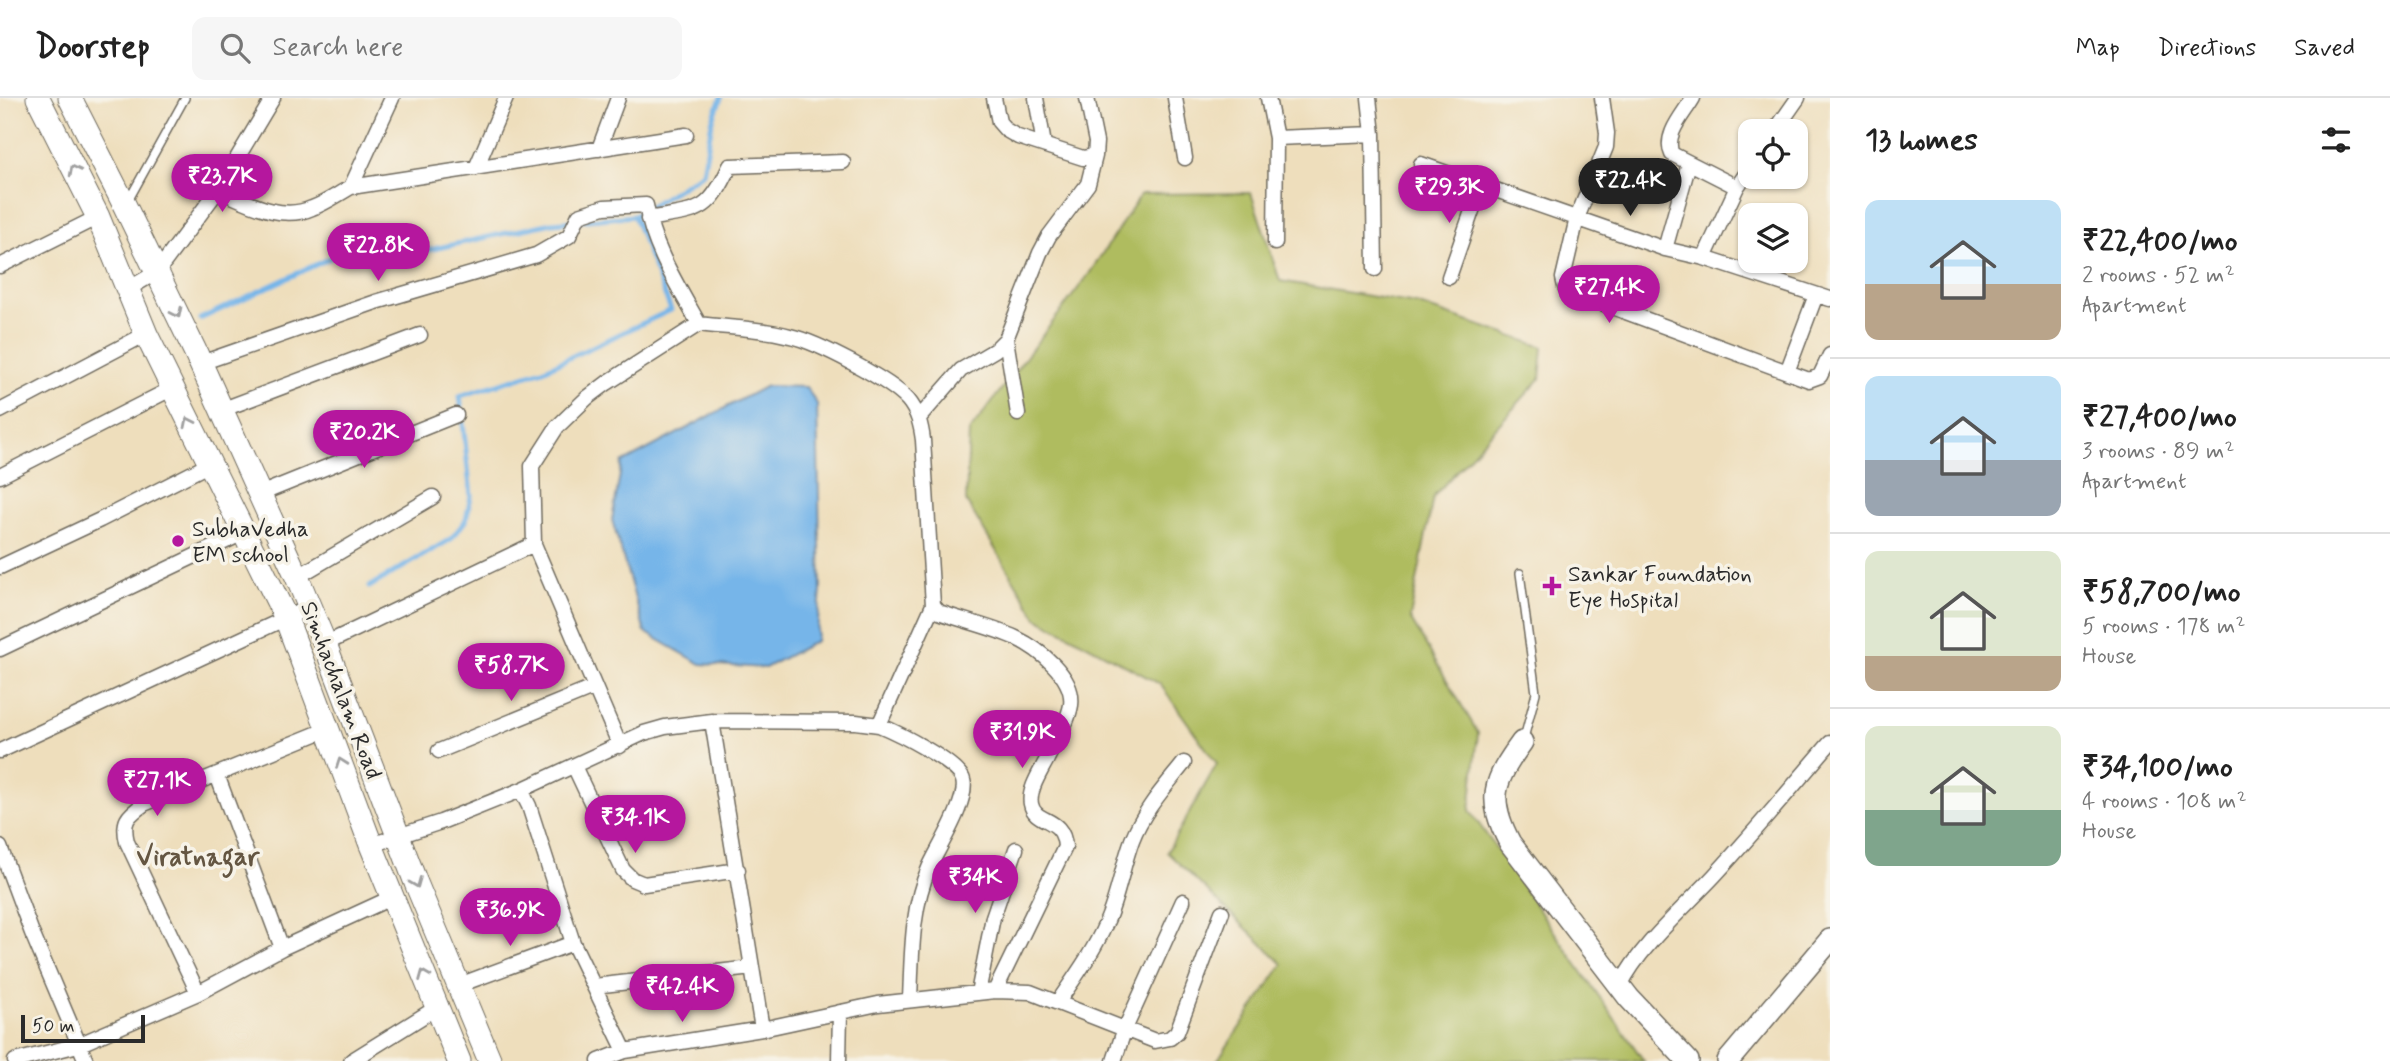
<!DOCTYPE html>
<html lang="en">
<head>
<meta charset="utf-8">
<style>
	body { margin:0; font-family:Mynerve,sans-serif; background:#f6f6f6; color:#222; height:100vh; display:flex; flex-direction:column; font-size:26px; white-space:nowrap }
	* { box-sizing:border-box; margin:0 }
	p { font-size:23px; color:#767676 }
	.icon { flex:none; width:38px; height:38px; fill:none; stroke:currentColor; stroke-width:2; stroke-linecap:round; stroke-linejoin:round }
	.map { position:relative; flex:1; overflow:hidden }
	.details { display:flex; flex-direction:column; background:#fff; width:560px }
	.details>* { flex:none }
	.fabs { position:absolute; left:1738px; top:21px; display:grid; gap:14px }
	.fabs a { display:grid; place-items:center; width:70px; height:70px; border-radius:14px; background:#fff; box-shadow:0 2px 5px #0004; font-size:35px }
	.scale { position:absolute; left:21px; bottom:18px; width:124px; box-sizing:border-box; padding-left:7px; border:4px solid #2b2b2b; border-top:0; font-size:19px; line-height:24px; white-space:nowrap; color:#2b2b2b; -webkit-text-stroke:5px #f7f3e8; paint-order:stroke }
	.price { position:absolute; translate:-50% -60px; padding:0 16px; border-radius:24px; background:#b5179e; color:#fff; font-size:23px; line-height:46px; filter:drop-shadow(0 2px 4px #0008) }
	.price::after { content:''; position:absolute; left:50%; top:42px; width:21px; height:16px; margin-left:-10px; background:inherit; clip-path:polygon(0 0,100% 0,50% 100%) }
	.price.active { background:#222; color:#fff }
	ul { padding:0; list-style:none }
	li { display:flex; align-items:center; gap:21px; height:175px; padding:0 35px }
	li+li { border-top:2px solid #e0e0e0 }
	li span { display:grid; place-items:center; flex:none; width:196px; height:140px; border-radius:14px; color:#555 }
	li>.icon { margin-inline-start:auto }
	span .icon { width:84px; height:84px; fill:#fffc; stroke-width:1 }
	li b { font-size:30px }
	h2 { display:flex; justify-content:space-between; align-items:center; height:84px; padding:0 35px; font-size:30px }
	header { display:flex; align-items:center; gap:42px; box-sizing:border-box; height:98px; padding:0 35px; background:#fff; border-bottom:2px solid #e0e0e0 }
	header strong { font-size:33px }
	nav { display:flex; gap:38px; margin-inline-start:auto; font-size:24px }
	.search { width:490px; height:63px; background:#f6f6f6; display:flex; align-items:center; gap:18px; box-sizing:border-box; padding:0 24px; border-radius:14px; color:#767676; font-size:26px }
	main { display:flex; flex:1; min-height:0 }
	.map>svg:first-child { display:block }
	.green { fill:#afbc5e; stroke:#6d7444; stroke-width:2 }
	.water { fill:#76b5e9; stroke:#50708a; stroke-width:2 }
	.lines { fill:none; stroke-linecap:round; stroke-linejoin:round }
	.stream { stroke:#76b5e9; stroke-width:5 }
	.lane-casing { stroke:#6f6a5e; stroke-width:10 }
	.street-casing { stroke:#6f6a5e; stroke-width:17 }
	.secondary-casing { stroke:#6f6a5e; stroke-width:24 }
	.primary-casing { stroke:#6f6a5e; stroke-width:25 }
	.lane { stroke:#fff; stroke-width:7 }
	.street { stroke:#fff; stroke-width:14 }
	.secondary { stroke:#fff; stroke-width:21 }
	.primary { stroke:#fff; stroke-width:23 }
	.oneway { stroke:#a0a0a0 }
	.poi-dot { fill:#b5179e; stroke:#f7f3e8; stroke-width:2.5 }
	.labels { text-anchor:middle; stroke-width:7; stroke-linejoin:round; paint-order:stroke }
	.poi-label { font-size:23px; fill:#2b2b2b; stroke:#f7f3e8; text-anchor:start }
	.street-label { font-size:23px; fill:#2b2b2b; stroke:#f7f3e8 }
	.quarter-label { font-size:26px; font-weight:bold; fill:#645642; stroke:#f7f3e8 }
</style>
</head>
<body>
<header>
<strong>Doorstep</strong>
<div class="search"><svg class="icon" aria-label="search" viewBox="0 0 24 24"><circle cx="10" cy="10" r="6"/><path d="M15 15l6 6"/></svg>Search here</div>
<nav><a>Map</a><a>Directions</a><a>Saved</a></nav>
</header>
<main>
<div class="map">
<svg width="1830" height="963" viewBox="0 0 1830 963">
	<rect width="100%" height="100%" fill="#f7f3e8"/>
	<filter id="ink" filterUnits="userSpaceOnUse"><feTurbulence type="fractalNoise" baseFrequency=".0143" numOctaves="2"/><feDisplacementMap in="SourceGraphic" scale="14" xChannelSelector="R" yChannelSelector="G"/><feConvolveMatrix kernelMatrix="1 2 1 2 8 2 1 2 1" color-interpolation-filters="sRGB"/></filter>
	<filter id="wash" filterUnits="userSpaceOnUse"><feTurbulence type="fractalNoise" baseFrequency=".00686" numOctaves="4" result="noise"/><feDisplacementMap in="SourceGraphic" scale="28" xChannelSelector="R" yChannelSelector="G"/><feGaussianBlur stdDeviation="1.57" result="paint"/><feColorMatrix in="noise" values="0 0 0 0 0 0 0 0 0 0 0 0 0 0 0 0 0 1.4 0 .05"/><feComposite in="paint" operator="in"/></filter>
	<g filter="url(#wash)">
		<rect width="100%" height="100%" fill="#eedebc"/>
		<path class="green" d="M 1251,95 L 1280,183 L 1416,206 L 1543,249 L 1540,281 L 1433,399 L 1410,520 L 1478,635 L 1470,713 L 1644,963 L 1217,963 L 1283,866 L 1167,754 L 1217,666 L 1160,586 L 1037,520 L 966,403 L 969,334 L 1089,176 L 1141,96 Z"/>
		<path class="water" d="M 766,288 L 806,289 L 817,306 L 821,493 L 816,543 L 765,570 L 701,566 L 645,534 L 612,422 L 622,365 Z"/>
		<g class="lines">
			<path class="stream" d="M 200,221 L 373,140 L 415,155 L 552,125 L 634,118
				M 369,489 L 451,441 L 466,422 L 471,398 L 460,298 L 543,272 L 671,212 L 634,118 L 703,75 L 712,24 L 721,0"/>
		</g>
	</g>
	<g filter="url(#ink)">
		<g class="lines">
			<defs>
				<path id="lane" d="M 128,103 L 185,0
					M 1520,475 L 1536,595 L 1523,644"/>
				<path id="street" d="M 994,0 L 999,24 L 1006,32 L 1018,39 L 1083,60 L 1095,58 L 1096,44 L 1087,0
					M 1036,0 L 1044,47
					M 1175,0 L 1185,60
					M 1268,0 L 1276,40 L 1275,145
					M 1369,0 L 1373,36 L 1375,171
					M 1602,0 L 1607,35 L 1606,49 L 1577,120 L 1563,180 L 1565,189 L 1572,194 L 1809,282 L 1820,278 L 1830,257
					M 1693,0 C 1684,16 1663,37 1672,56 L 1737,89 L 1750,70
					M 1775,33 L 1798,0
					M 1276,40 L 1373,36
					M 599,51 L 618,0
					M 1421,66 L 1665,151 L 1704,160 L 1830,201
					M 476,70 L 506,0
					M 351,89 L 392,0
					M 218,92 C 247,104 281,124 312,110 C 326,105 338,96 351,89 L 686,37
					M 648,121 C 698,112 708,117 730,68 L 843,64
					M 1665,151 L 1689,65
					M 1704,160 L 1737,89
					M 0,168 L 98,119
					M 1449,179 L 1481,87
					M 128,191 L 157,174 L 218,92 L 273,0
					M 1006,241 L 1018,316
					M 201,265 L 376,204 L 536,157 L 569,138 L 579,117 L 604,109 L 646,107 C 653,150 678,188 699,226
					M 1787,274 L 1816,197
					M 221,312 L 420,237
					M 0,313 L 146,236
					M 919,320 L 961,272 L 995,252 L 1006,241 L 1040,155 L 1049,138 L 1088,86 L 1095,58
					M 0,378 L 173,290
					M 260,396 L 456,317
					M 0,469 L 100,422 L 210,366
					M 297,479 L 433,399
					M 933,507 L 939,514 C 964,523 992,529 1016,540 C 1039,551 1075,579 1071,607 C 1068,625 1055,644 1047,661 C 1041,673 1028,692 1031,706 C 1035,727 1063,717 1065,749 L 995,893
					M 325,546 L 534,446
					M 0,551 L 243,435
					M 712,623 L 762,931
					M 879,627 C 896,634 959,665 963,682 C 969,702 938,750 929,770 C 911,810 912,858 910,901
					M 0,653 L 310,509
					M 439,653 L 595,589
					M 574,668 L 623,772 L 632,781 L 644,786 L 738,772
					M 217,677 L 282,850
					M 521,692 L 529,708 L 573,845 L 625,953 L 762,931 L 878,906 L 995,893 L 1030,894 L 1155,943 L 1170,940 L 1177,934 L 1222,814
					M 371,747 L 441,724 L 521,692 L 644,635 L 665,629 L 712,623 L 856,624 L 879,627 L 933,507 L 923,342 C 921,327 918,314 908,302 C 890,282 817,244 790,238 C 761,230 729,230 699,226 L 607,285 L 587,300 L 557,329 L 532,368 L 534,446 L 620,648
					M 0,749 L 32,835 L 86,963
					M 459,887 L 573,845
					M 594,888 L 752,870
					M 1620,888 C 1639,849 1684,810 1714,778 C 1754,735 1792,689 1830,645
					M 198,895 L 127,744 C 122,723 127,718 144,706 L 328,631
					M 978,895 L 993,819 L 1016,751
					M 1058,904 C 1075,879 1094,853 1106,825 C 1118,799 1122,769 1132,742 C 1143,713 1165,689 1184,665
					M 15,963 L 78,947 L 198,895 L 282,850 L 393,799
					M 351,963 L 436,910
					M 599,963 L 625,953
					M 839,963 L 840,914
					M 1114,963 L 1124,933 L 1183,803"/>
				<path id="secondary" d="M 1522,644 C 1494,683 1486,700 1510,745 L 1629,900 L 1688,963
					M 1728,963 L 1830,842"/>
				<path id="primary" d="M 38,0 L 98,119 L 146,236 L 286,520 L 371,747 L 459,963
					M 70,0 L 121,100 L 195,253 L 297,479 L 325,546 L 416,785 L 490,963"/>
			</defs>
			<use href="#lane" class="lane-casing"/>
			<use href="#street" class="street-casing"/>
			<use href="#secondary" class="secondary-casing"/>
			<use href="#primary" class="primary-casing"/>
			<use href="#lane" class="lane"/>
			<use href="#street" class="street"/>
			<use href="#secondary" class="secondary"/>
			<use href="#primary" class="primary"/>
		</g>
		<defs><path id="oneway-chevron" d="M-2-3.5L2.5 0L-2 3.5" fill="none" stroke-width="1.6" stroke-linecap="round" stroke-linejoin="round" transform="scale(1.75)"/></defs>
		<g class="oneway">
			<use href="#oneway-chevron" transform="translate(74 72) rotate(-117)"/>
			<use href="#oneway-chevron" transform="translate(177 215) rotate(64)"/>
			<use href="#oneway-chevron" transform="translate(189 324) rotate(-116)"/>
			<use href="#oneway-chevron" transform="translate(341 665) rotate(-110)"/>
			<use href="#oneway-chevron" transform="translate(416 785) rotate(68)"/>
			<use href="#oneway-chevron" transform="translate(424 877) rotate(-112)"/>
		</g>
	</g>
	<g class="poi-dot">
		<circle cx="178" cy="443" r="7"/>
		<path d="M1548.5 477.5h7v7h7v7h-7v7h-7v-7h-7v-7h7z"/>
	</g>
	<g class="labels">
		<g class="poi-label">
			<text x="192" y="438">SubhaVedha<tspan x="192" dy="26">EM school</tspan></text>
			<text x="1568" y="483">Sankar Foundation<tspan x="1568" dy="26">Eye Hospital</tspan></text>
		</g>
		<g class="street-label">
			<text transform="translate(342 592) rotate(69)" y="8">Simhachalam Road</text>
		</g>
		<g class="quarter-label">
			<text x="198" y="767">Viratnagar</text>
		</g>
	</g>
</svg>
<div class="fabs">
<a><svg class="icon" aria-label="locate" viewBox="0 0 24 24"><circle cx="12" cy="12" r="6"/><path d="M12 2v4M12 18v4M2 12h4M18 12h4"/></svg></a>
<a><svg class="icon" aria-label="layers" viewBox="0 0 24 24"><path d="M12 4l9 5-9 5-9-5zM3 14l9 5 9-5"/></svg></a>
</div>
<div class="scale">50 m</div>
<b class="price" style="left:222px;top:116px">₹23.7K</b>
<b class="price active" style="left:1630px;top:120px">₹22.4K</b>
<b class="price" style="left:1449px;top:127px">₹29.3K</b>
<b class="price" style="left:378px;top:185px">₹22.8K</b>
<b class="price" style="left:1609px;top:227px">₹27.4K</b>
<b class="price" style="left:364px;top:372px">₹20.2K</b>
<b class="price" style="left:511px;top:605px">₹58.7K</b>
<b class="price" style="left:1022px;top:672px">₹31.9K</b>
<b class="price" style="left:157px;top:720px">₹27.1K</b>
<b class="price" style="left:635px;top:757px">₹34.1K</b>
<b class="price" style="left:975px;top:817px">₹34K</b>
<b class="price" style="left:510px;top:850px">₹36.9K</b>
<b class="price" style="left:682px;top:926px">₹42.4K</b>
</div>
<section class="details">
<h2>13 homes<svg class="icon" aria-label="filters" viewBox="0 0 24 24"><path d="M4 7h16M4 17h16"/><circle cx="9" cy="7" r="2"/><circle cx="15" cy="17" r="2"/></svg></h2>
<ul>
<li><span style="background:linear-gradient(#bfe0f5 60%,#b9a48a 0)"><svg class="icon" aria-label="home" viewBox="0 0 24 24"><path d="M3 11l9-7 9 7M6 9v11h12V9"/></svg></span><div><b>₹22,400/mo</b><p>2 rooms · 52 m²</p><p>Apartment</p></div></li>
<li><span style="background:linear-gradient(#bfe0f5 60%,#9aa5b1 0)"><svg class="icon" aria-label="home" viewBox="0 0 24 24"><path d="M3 11l9-7 9 7M6 9v11h12V9"/></svg></span><div><b>₹27,400/mo</b><p>3 rooms · 89 m²</p><p>Apartment</p></div></li>
<li><span style="background:linear-gradient(#dfe7d0 75%,#b9a48a 0)"><svg class="icon" aria-label="home" viewBox="0 0 24 24"><path d="M3 11l9-7 9 7M6 9v11h12V9"/></svg></span><div><b>₹58,700/mo</b><p>5 rooms · 178 m²</p><p>House</p></div></li>
<li><span style="background:linear-gradient(#dfe7d0 60%,#7fa58c 0)"><svg class="icon" aria-label="home" viewBox="0 0 24 24"><path d="M3 11l9-7 9 7M6 9v11h12V9"/></svg></span><div><b>₹34,100/mo</b><p>4 rooms · 108 m²</p><p>House</p></div></li>
</ul>
</section>
</main>
</body>
</html>
